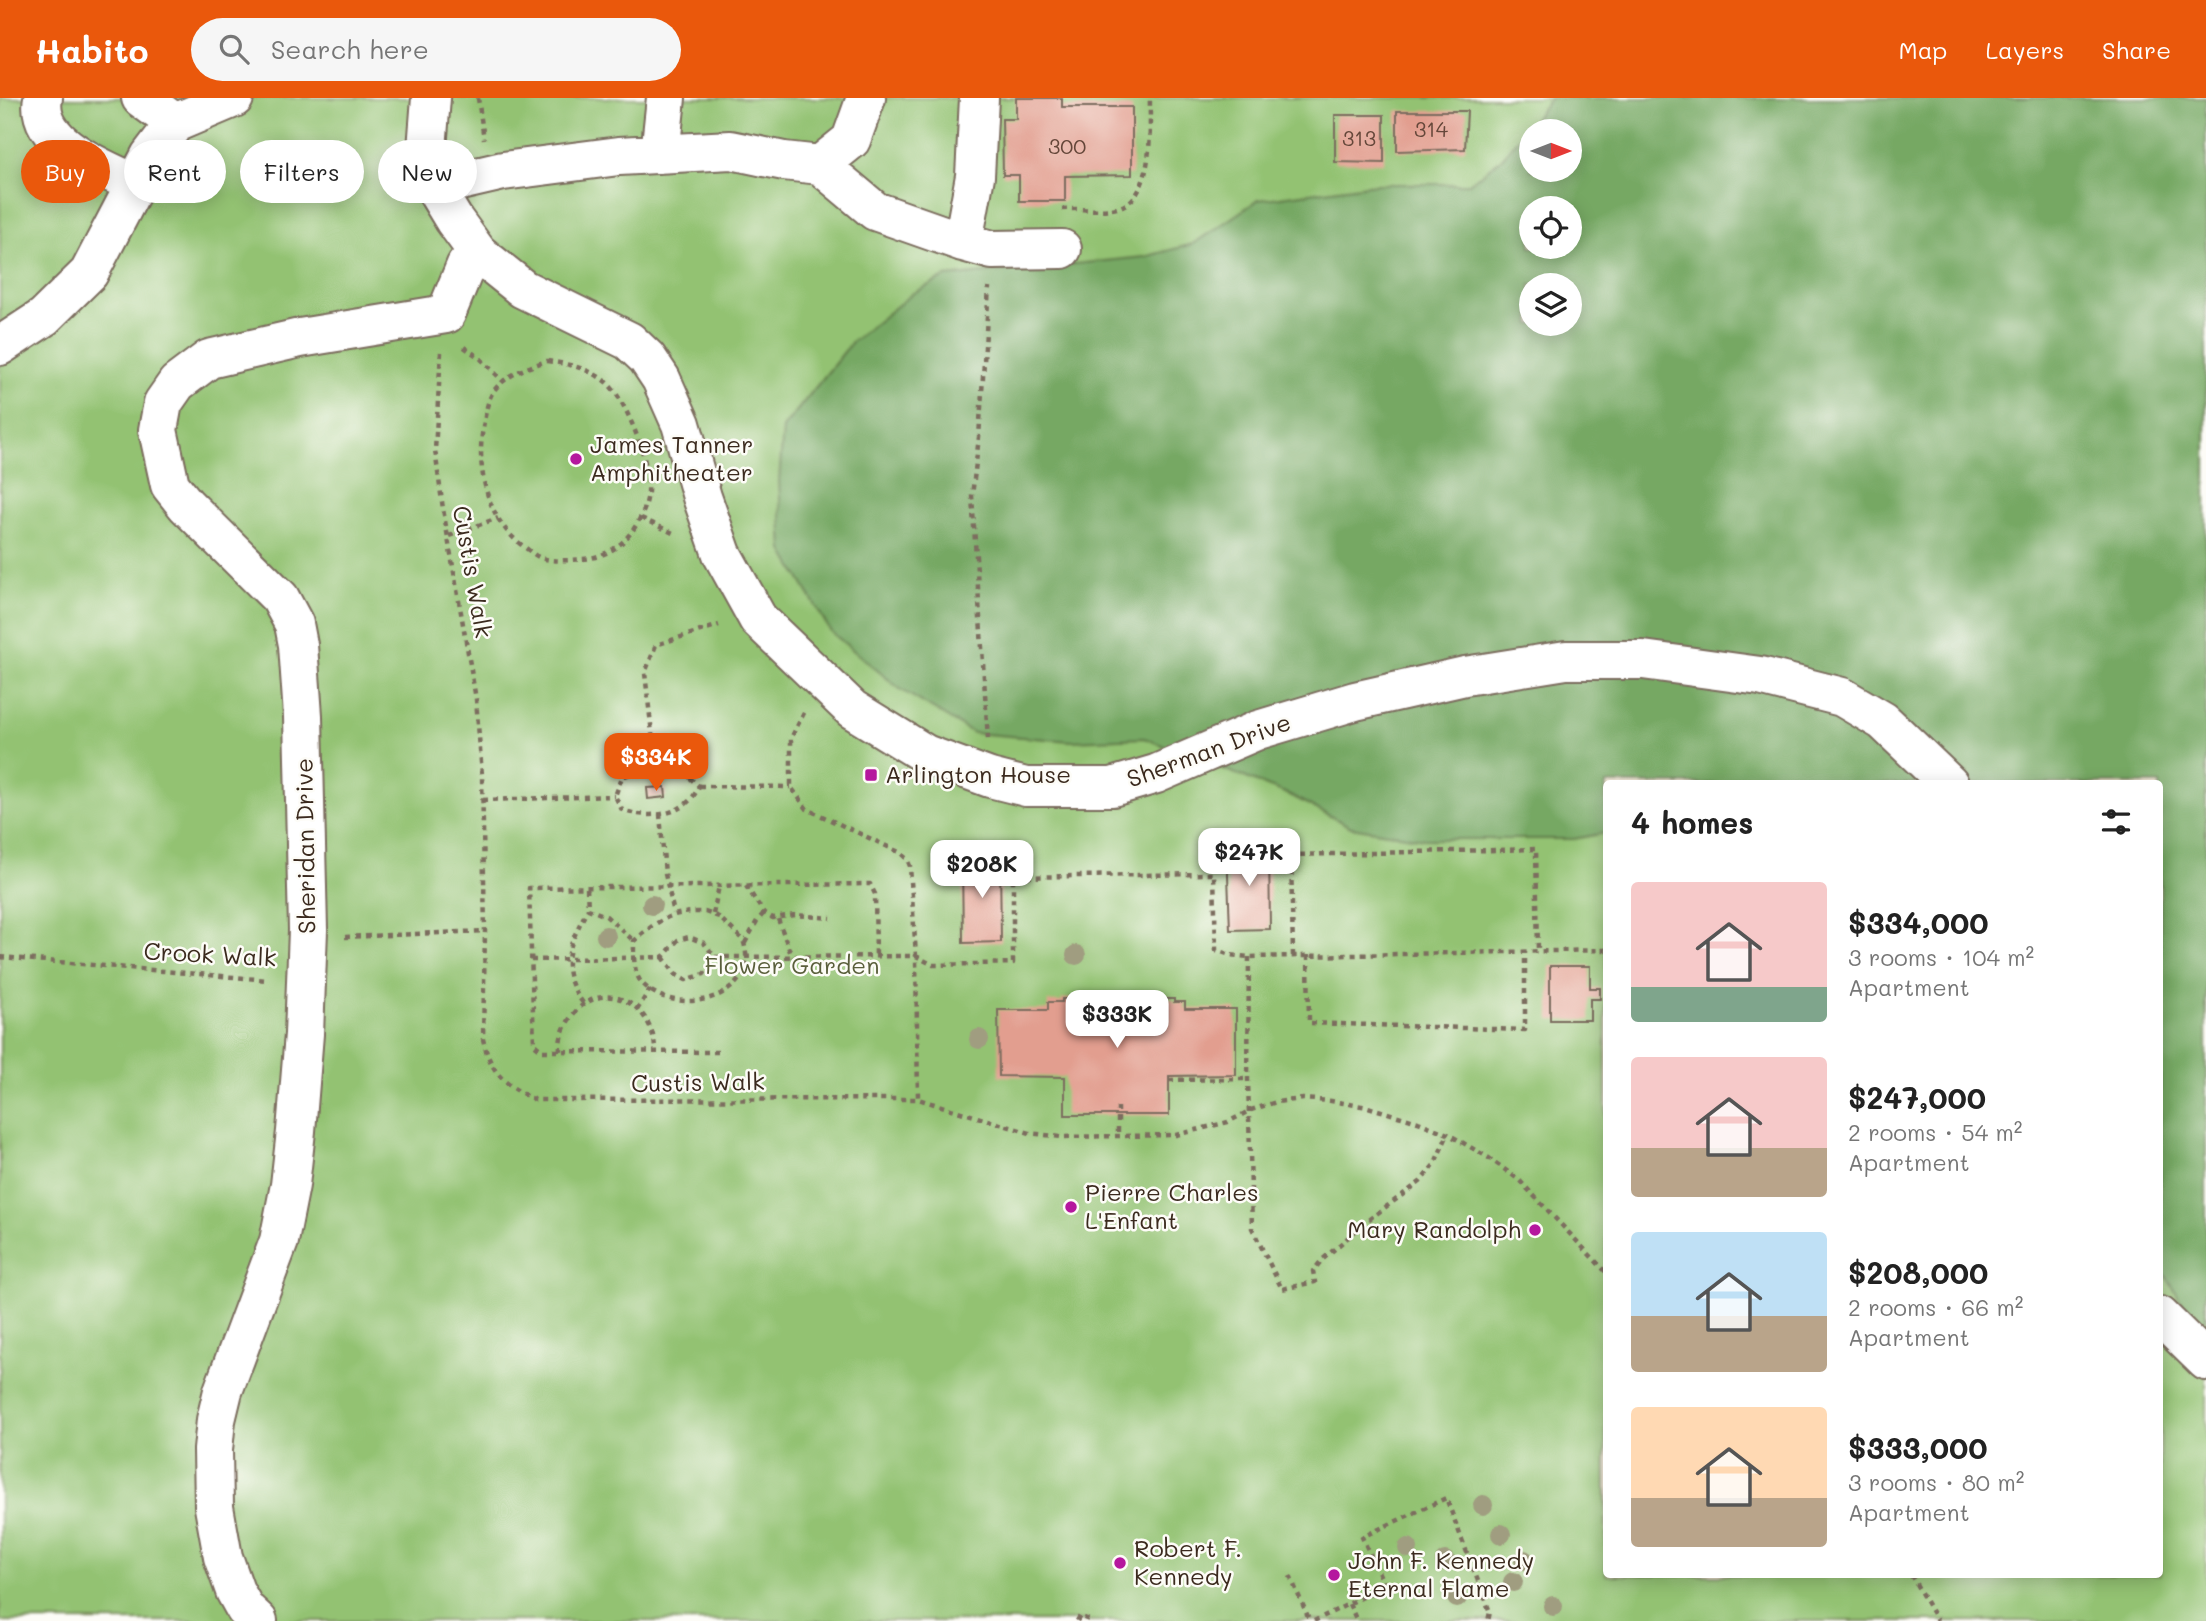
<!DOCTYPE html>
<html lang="en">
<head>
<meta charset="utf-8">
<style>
	body { margin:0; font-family:Mali,sans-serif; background:#f6f6f6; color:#222; height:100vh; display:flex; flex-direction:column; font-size:26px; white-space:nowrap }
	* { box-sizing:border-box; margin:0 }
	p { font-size:23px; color:#767676 }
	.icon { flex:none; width:38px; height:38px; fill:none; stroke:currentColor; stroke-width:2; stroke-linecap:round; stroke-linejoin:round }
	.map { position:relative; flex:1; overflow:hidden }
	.details { position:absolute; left:1603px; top:682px; width:560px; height:798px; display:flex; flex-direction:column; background:#fff; border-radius:7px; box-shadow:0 4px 18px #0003 }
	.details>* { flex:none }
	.banner { position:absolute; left:21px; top:42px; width:665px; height:63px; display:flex; gap:14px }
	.needle { width:46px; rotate:90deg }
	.tools { position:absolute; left:1519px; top:21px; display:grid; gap:14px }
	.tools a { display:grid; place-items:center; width:63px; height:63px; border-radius:50%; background:#fff; box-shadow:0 4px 18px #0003; font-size:35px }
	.price { position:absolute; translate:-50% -60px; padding:0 16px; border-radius:14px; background:#fff; color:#222; font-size:23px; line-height:46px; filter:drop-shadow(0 2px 4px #0008) }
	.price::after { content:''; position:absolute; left:50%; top:42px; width:21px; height:16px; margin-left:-10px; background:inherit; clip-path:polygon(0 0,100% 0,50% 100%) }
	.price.active { background:#ea580c; color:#fff }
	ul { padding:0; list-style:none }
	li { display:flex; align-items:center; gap:21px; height:175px; padding:0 28px }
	li span { display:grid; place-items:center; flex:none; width:196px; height:140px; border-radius:7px; color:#555 }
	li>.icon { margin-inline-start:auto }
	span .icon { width:84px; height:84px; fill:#fffc; stroke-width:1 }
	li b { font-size:30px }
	h2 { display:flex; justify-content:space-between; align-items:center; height:84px; padding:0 28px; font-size:30px }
	.pill { padding:0 24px; border-radius:32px; background:#fff; box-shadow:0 4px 18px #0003; font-size:24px; line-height:63px }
	.pill.active { background:#ea580c; color:#fff }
	header { display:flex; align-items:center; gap:42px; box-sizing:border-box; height:98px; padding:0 35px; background:#ea580c; color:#fff }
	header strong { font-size:33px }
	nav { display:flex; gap:38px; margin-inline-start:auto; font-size:24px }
	.search { width:490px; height:63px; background:#f6f6f6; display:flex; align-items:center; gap:18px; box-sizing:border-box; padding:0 24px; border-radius:38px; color:#767676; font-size:26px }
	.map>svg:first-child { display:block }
	.green { fill:#93c272; stroke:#677648; stroke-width:2; fill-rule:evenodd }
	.forest { fill:#76a864; stroke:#586941; stroke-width:2; fill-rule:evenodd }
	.building { fill:#e29e8f }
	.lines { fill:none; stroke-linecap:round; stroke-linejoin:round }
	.minor-casing { stroke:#7c6d5e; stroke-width:42 }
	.path { stroke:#7c6d5e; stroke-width:4.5; stroke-dasharray:5 5; stroke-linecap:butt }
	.minor { stroke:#fff; stroke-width:38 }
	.tree { fill:#a09d80 }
	.poi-dot { fill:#b5179e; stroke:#fdfcf7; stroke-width:2.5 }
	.labels { text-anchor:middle; stroke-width:5; stroke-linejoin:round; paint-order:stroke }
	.number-label { font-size:21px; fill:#65473a }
	.poi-label { font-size:24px; fill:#3b2a1e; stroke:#fdfcf7; text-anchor:start }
	.street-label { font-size:24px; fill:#3b2a1e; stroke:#fdfcf7 }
	.park-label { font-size:24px; fill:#5a5f3b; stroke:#fdfcf7 }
</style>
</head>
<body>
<header>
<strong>Habito</strong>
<div class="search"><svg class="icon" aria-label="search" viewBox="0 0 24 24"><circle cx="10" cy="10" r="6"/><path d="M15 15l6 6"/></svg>Search here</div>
<nav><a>Map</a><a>Layers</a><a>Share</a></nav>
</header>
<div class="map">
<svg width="2206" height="1523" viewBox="0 0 2206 1523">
	<rect width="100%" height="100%" fill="#fdfcf7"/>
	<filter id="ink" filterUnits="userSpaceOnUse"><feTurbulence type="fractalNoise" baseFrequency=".0143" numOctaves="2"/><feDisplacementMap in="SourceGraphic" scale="14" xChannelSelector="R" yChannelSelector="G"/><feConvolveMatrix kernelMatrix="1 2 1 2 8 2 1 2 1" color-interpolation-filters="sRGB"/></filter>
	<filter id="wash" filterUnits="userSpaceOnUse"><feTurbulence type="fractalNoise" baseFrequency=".00686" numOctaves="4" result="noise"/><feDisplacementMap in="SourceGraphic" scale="28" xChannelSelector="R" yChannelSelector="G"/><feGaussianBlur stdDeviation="1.57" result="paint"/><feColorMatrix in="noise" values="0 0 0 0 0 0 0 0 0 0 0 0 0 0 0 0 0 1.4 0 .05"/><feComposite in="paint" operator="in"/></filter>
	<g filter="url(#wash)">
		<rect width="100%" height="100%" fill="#f6e9d4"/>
		<path class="green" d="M 0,0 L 2206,0 L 2206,1523 L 0,1523 ZM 1531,33 L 1570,33 L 1570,72 L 1531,72 ZM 1531,110 L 1570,110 L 1570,149 L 1531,149 ZM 1531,187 L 1570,187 L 1570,226 L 1531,226 ZM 1606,686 L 2160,686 L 2160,1477 L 1606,1477 Z"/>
		<path class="forest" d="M 1551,0 L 2206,0 L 2206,1234 L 2195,1226 L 2160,1168 L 2160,686 L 1606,686 L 1606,735 L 1574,741 L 1424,741 L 1351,729 L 1290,697 L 1144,640 L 1071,643 L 973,635 L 900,591 L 831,534 L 783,452 L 779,383 L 783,330 L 852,244 L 913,195 L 945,179 L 1144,159 L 1193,146 L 1258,102 L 1375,86 L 1469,86 L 1501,61 ZM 1531,33 L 1570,33 L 1570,72 L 1531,72 ZM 1531,110 L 1570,110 L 1570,149 L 1531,149 ZM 1531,187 L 1570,187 L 1570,226 L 1531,226 Z"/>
		<g id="blocks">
			<path class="building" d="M 1016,0 L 1062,0 L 1062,9 L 1132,9 L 1132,77 L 1065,78 L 1065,103 L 1019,103 L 1019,77 L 1003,77 L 1002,21 L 1016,21 Z
				M 1397,13 L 1467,13 L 1465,51 L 1397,53 Z
				M 1335,17 L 1384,17 L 1384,65 L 1335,64 Z
				M 665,689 L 666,699 L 648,701 L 647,690 Z
				M 1269,749 L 1270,831 L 1230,832 L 1227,750 Z
				M 1000,760 L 1001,844 L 963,845 L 962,761 Z
				M 1550,868 L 1590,868 L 1590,890 L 1600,890 L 1600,901 L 1590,901 L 1590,922 L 1550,922 Z
				M 1062,901 L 1174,901 L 1174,904 L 1185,904 L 1185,911 L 1236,911 L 1236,977 L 1169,978 L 1169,1017 L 1065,1017 L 1065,979 L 999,978 L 998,912 L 1048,912 L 1048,904 L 1062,904 Z"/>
		</g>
	</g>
	<g filter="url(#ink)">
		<use href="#blocks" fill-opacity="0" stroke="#7c6d5e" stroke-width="2"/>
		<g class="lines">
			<defs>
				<path id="minor" d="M 43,0 C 34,45 104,71 136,86
					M 141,0 L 175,25
					M 431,0 L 427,51 L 434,89 L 454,122 L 478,155 L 523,191 L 629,243 L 647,260 L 661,281 L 681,326 L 702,399 L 722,456 L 758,521 L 852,611 L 925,656 L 990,680 L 1026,689 L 1112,689 L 1156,676 L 1258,632 L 1355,603 L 1465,578 L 1566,562 L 1643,562 L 1760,578 L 1842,599 L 1883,623 L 1949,686
					M 660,56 L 666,0
					M 820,67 L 851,42 L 866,0
					M 434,89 L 503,73 L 619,58 L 731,52 L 784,63 L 820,67 L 875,113 L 963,144 L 992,152 L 1062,151
					M 963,144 L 975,78 L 979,0
					M 0,248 L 44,219 L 89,175 L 150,58 L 175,25 L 234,0
					M 2160,1218 L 2206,1263
					M 258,1523 L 245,1511 L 235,1493 L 223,1459 L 214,1409 L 213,1352 L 216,1322 L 223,1293 L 279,1143 L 290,1087 L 296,1033 L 304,936 L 308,832 L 303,618 L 298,547 L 294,526 L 280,500 L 186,407 L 170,387 L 158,332 L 163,305 L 177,285 L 209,261 L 300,240 L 446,216 L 466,167 L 478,155"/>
			</defs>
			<use href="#minor" class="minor-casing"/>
			<path class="path" d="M 478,0 L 484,41
				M 1062,111 C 1077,110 1103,114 1117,110 C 1156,100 1149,30 1150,0
				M 464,249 L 480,260 L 503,283
				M 441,254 L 435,352 L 443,411 L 476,601 L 482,677 L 485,833 L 483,941 C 491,976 505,987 535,1002 L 918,1001 L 1030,1035 L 1061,1039 L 1176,1037 L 1228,1024 L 1251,1012 L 1276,1004 L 1303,1001 L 1331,1003 L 1368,1009 L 1418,1024 L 1448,1036 L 1489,1060 L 1519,1082 L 1606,1174
				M 547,263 C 569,266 589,270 606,284 C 625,299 648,360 648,384 C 649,396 646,410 640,420 C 629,443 609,459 583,461 C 569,462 554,464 541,460 C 535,458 529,452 523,448 C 486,421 475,368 484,324 C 486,313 488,299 496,290 C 510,275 528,269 547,263 Z
				M 641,420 L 675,436
				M 449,438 L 498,420
				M 804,615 L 791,640 L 791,689 L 807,711 L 899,754 L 907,761 L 910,768 L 916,858 L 918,1001
				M 988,641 L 972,398 L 979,339 L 989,189
				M 656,670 L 645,575 L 656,547 L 719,527
				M 663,670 L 680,671 L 699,688 C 687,718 650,722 622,712 L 615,698 L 622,679 L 638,673 Z
				M 699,688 L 791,689
				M 483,702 L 615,698
				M 660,716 L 665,776 L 674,815
				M 746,788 L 764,815 L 773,820 L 795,817 L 831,820
				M 587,790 L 588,811 L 606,818 L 634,843
				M 705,814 L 719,819 L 743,842 C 765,904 667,922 639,881 C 633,870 634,855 634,843 C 659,821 672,813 705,814 Z
				M 713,816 L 719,788
				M 778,821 L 792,859
				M 345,839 L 485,833
				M 745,845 L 757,823 L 764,815
				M 1308,857 L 1309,925 L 1525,932 L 1525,854
				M 1293,858 L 1291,757 L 1536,751 L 1538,853
				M 0,859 L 268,882
				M 663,859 L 675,876 L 686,882 L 704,876 L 715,859
				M 1249,859 L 1248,981 L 1252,1130 L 1282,1191 L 1315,1184 L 1313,1173 L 1322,1162 L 1368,1122 L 1420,1084 L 1434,1067 L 1448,1036
				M 531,862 L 663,859 L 678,842 L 689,839 L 704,845 L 715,859 L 916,858 L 933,867 L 1013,865 L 1013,779 L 1205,776 L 1214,776 L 1216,852 L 1230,857 L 1249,859 L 1606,852
				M 583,905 C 556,870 570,844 588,811
				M 637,912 L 650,891
				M 560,953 C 559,942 563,931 569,922 C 599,876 655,904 655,953
				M 718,954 L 543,953 L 534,946 L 529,790 L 870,786 L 875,796 L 876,859
				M 1169,982 L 1248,981
				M 1118,1009 L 1118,1038
				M 1911,1477 L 1937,1523
				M 1290,1478 L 1310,1523
				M 1349,1506 L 1357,1523
				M 1077,1523 L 1080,1518 L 1091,1523
				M 1314,1523 L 1385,1488 L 1362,1439 L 1446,1400 L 1490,1514 L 1488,1523"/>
			<use href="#minor" class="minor"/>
		</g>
		<g class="tree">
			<circle cx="652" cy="807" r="10"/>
			<circle cx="606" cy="838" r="10"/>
			<circle cx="1076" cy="857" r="10"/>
			<circle cx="979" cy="941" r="10"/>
			<circle cx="1483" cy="1407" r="10"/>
			<circle cx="1501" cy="1436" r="10"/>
			<circle cx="1408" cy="1450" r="10"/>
			<circle cx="1524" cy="1462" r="10"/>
			<circle cx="1445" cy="1463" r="10"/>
			<circle cx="1513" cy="1484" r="10"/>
			<circle cx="1457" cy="1500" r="10"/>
			<circle cx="1553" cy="1508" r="10"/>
		</g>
	</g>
	<g class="poi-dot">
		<circle cx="576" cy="361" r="7"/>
		<rect x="864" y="670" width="14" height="14" rx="3.5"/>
		<circle cx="1071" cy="1109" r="7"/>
		<circle cx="1535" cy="1132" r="7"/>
		<circle cx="1120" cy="1465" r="7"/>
		<circle cx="1334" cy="1477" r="7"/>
	</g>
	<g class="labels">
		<g class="number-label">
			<text x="1431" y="39">314</text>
			<text x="1359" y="48">313</text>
			<text x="1067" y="56">300</text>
		</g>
		<g class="poi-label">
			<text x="590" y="355">James Tanner<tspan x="590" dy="28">Amphitheater</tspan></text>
			<text x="885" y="685">Arlington House</text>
			<text x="1085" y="1103">Pierre Charles<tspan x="1085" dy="28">L'Enfant</tspan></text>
			<text x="1521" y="1140" text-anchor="end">Mary Randolph</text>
			<text x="1134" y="1459">Robert F.<tspan x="1134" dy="28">Kennedy</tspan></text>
			<text x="1348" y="1471">John F. Kennedy<tspan x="1348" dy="28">Eternal Flame</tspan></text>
		</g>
		<g class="street-label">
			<text transform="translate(472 474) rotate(80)" y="8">Custis Walk</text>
			<text transform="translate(1209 653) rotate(-20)" y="8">Sherman Drive</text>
			<text transform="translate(306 748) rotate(-91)" y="8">Sheridan Drive</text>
			<text transform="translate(210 857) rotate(3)" y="8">Crook Walk</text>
			<text transform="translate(698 985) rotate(-1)" y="8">Custis Walk</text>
		</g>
		<g class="park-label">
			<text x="792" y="876">Flower Garden</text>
		</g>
	</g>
</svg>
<div class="tools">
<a><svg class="needle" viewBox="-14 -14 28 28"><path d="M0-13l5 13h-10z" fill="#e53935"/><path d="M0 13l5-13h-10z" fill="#767676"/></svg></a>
<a><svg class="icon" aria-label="locate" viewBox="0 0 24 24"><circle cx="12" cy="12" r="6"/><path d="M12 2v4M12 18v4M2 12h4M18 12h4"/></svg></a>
<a><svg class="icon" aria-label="layers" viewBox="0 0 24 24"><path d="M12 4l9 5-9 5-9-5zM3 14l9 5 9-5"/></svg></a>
</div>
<b class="price active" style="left:656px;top:695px">$334K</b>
<b class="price" style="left:1249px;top:790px">$247K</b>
<b class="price" style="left:982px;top:802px">$208K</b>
<b class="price" style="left:1117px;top:952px">$333K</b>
<div class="banner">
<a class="pill active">Buy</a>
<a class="pill">Rent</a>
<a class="pill">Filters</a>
<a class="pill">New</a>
</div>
<section class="details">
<h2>4 homes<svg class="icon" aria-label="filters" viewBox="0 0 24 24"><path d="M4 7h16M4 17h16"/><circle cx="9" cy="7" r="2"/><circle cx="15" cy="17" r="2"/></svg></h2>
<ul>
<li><span style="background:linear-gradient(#f6c9c9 75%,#7fa58c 0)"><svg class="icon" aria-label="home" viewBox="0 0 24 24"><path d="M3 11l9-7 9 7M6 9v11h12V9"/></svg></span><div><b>$334,000</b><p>3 rooms · 104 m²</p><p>Apartment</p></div></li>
<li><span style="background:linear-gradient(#f6c9c9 65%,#b9a48a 0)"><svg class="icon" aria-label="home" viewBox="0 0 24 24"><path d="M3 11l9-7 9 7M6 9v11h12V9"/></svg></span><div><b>$247,000</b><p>2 rooms · 54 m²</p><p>Apartment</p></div></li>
<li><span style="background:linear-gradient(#bfe0f5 60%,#b9a48a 0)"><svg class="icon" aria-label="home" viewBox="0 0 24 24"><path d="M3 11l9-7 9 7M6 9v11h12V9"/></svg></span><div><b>$208,000</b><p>2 rooms · 66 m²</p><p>Apartment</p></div></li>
<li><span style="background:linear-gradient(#ffd9b3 65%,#b9a48a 0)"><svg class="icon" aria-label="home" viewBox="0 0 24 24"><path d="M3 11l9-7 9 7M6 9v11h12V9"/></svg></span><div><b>$333,000</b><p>3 rooms · 80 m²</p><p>Apartment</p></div></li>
</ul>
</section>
</div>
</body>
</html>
